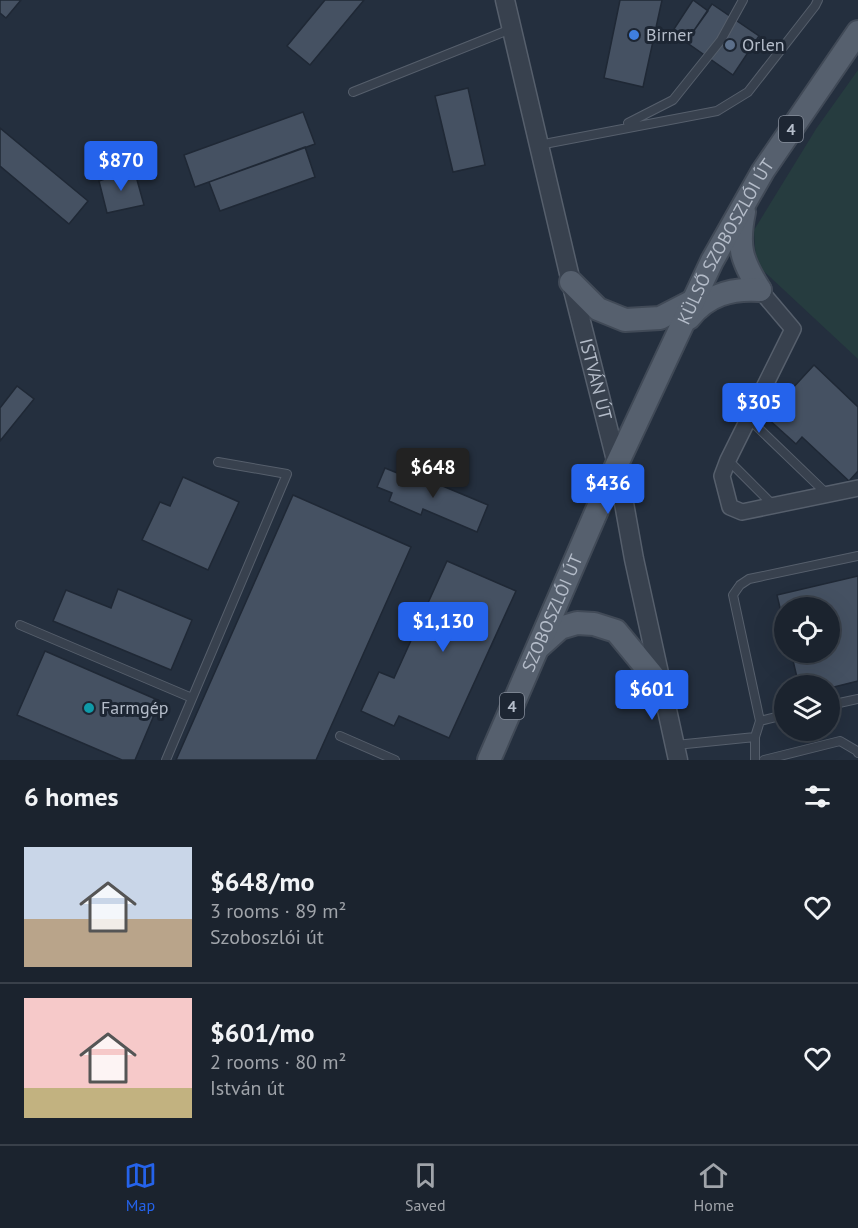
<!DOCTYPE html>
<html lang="en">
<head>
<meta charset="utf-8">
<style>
	body { margin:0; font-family:"PT Sans",sans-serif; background:#242b36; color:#f1f3f6; height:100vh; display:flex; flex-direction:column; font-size:22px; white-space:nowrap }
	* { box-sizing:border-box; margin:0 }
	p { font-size:20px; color:#a0a4aa }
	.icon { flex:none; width:33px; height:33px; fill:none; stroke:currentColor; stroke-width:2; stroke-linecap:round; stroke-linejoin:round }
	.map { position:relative; height:760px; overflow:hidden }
	.sheet { display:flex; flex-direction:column; background:#1b232e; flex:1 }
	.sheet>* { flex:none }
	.tools { position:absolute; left:774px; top:597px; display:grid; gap:12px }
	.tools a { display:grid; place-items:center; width:66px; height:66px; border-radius:50%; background:#1b232e; box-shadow:0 6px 24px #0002,0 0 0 2px #39404a; font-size:30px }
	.price { position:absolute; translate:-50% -51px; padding:0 14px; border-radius:6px; background:#2563eb; color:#fff; font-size:20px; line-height:39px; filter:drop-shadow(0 2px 3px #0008) }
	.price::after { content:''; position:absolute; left:50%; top:36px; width:18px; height:14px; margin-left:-9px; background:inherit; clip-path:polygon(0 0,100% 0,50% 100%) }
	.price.active { background:#222; color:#fff }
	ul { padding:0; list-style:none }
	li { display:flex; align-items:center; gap:18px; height:150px; padding:0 24px }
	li+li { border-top:2px solid #39404a }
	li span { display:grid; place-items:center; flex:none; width:168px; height:120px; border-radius:0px; color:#555 }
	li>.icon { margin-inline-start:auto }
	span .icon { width:72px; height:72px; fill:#fffc; stroke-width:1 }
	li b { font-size:26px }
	h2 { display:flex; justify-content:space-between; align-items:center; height:72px; padding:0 24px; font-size:26px }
	.menu { display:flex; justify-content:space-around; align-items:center; height:84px; border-top:2px solid #39404a; background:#1b232e; font-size:16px; color:#a0a4aa }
	.menu a { display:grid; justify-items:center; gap:3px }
	.menu .active { color:#2563eb }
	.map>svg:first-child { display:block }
	.green { fill:#263c3f }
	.building { fill:#455162; stroke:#1f2835; stroke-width:1.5 }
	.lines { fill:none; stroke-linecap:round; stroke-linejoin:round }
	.service-casing { stroke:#565f6c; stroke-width:10 }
	.minor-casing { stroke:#565f6c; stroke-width:18 }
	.tertiary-casing { stroke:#565f6c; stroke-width:21 }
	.primary-casing { stroke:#414a57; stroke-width:26 }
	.service { stroke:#38414e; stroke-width:8 }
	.minor { stroke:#38414e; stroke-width:15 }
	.tertiary { stroke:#38414e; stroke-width:18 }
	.primary { stroke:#56606e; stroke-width:22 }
	.shop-dot { fill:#3f7fe0; stroke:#1d2633; stroke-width:2 }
	.service-dot { fill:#5c6f8a; stroke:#1d2633; stroke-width:2 }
	.culture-dot { fill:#0f9aa8; stroke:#1d2633; stroke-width:2 }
	.labels { text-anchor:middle; stroke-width:6; stroke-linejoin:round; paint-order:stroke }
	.shield { fill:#1d2633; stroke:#878f9c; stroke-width:1.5 }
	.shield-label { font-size:16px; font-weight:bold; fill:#b4bcc9 }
	.poi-label { font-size:18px; fill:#b4bcc9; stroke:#1d2633; text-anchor:start }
	.street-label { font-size:18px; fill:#b4bcc9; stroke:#1d2633 }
</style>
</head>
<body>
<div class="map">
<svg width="858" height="760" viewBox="0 0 858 760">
	<rect width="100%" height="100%" fill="#242f3e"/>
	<path class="green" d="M 858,70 L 858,359 L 756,264 L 754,230 L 816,129 Z"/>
	<path class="building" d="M 0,0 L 21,0 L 6,18 L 0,13 Z
		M 325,0 L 364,0 L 310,65 L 287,46 Z
		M 620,0 L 662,0 L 643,87 L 604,78 Z
		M 693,0 L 708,11 L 688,39 L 674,29 Z
		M 712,4 L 759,36 L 733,75 L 686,42 Z
		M 468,88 L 485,165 L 453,172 L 435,96 Z
		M 303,112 L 315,144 L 195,187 L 184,155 Z
		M 0,128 L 88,201 L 69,224 L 0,166 Z
		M 305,147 L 315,177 L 220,211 L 209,182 Z
		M 134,169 L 144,205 L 107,213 L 99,181 Z
		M 814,365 L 858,407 L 858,471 L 849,481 L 802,437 L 796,444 L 766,417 Z
		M 17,386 L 34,399 L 0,441 L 0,408 Z
		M 385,468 L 412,479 L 414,474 L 488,505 L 477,532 L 423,509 L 421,515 L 389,501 L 392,493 L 377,487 Z
		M 183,477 L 239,502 L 208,570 L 142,540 L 160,502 L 170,506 Z
		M 293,495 L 411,547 L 316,760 L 176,760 Z
		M 447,561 L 516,591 L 449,738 L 399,716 L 394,726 L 361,711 L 379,672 L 394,678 Z
		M 858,576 L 858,681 L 830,688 L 830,686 L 799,686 L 791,652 L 830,652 L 830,608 L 784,608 L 784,625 L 777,595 Z
		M 118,589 L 192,620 L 171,670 L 53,621 L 66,590 L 111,608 Z
		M 45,651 L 160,701 L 135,760 L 122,760 L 17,715 Z"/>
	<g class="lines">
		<defs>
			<path id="service" d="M 353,92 L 511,29
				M 628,123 L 673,100 L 721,40 L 743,0
				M 539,145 L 717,111 L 748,92 L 815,6 L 818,0
				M 748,418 L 827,494
				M 728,460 L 773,505
				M 20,625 L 192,698
				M 830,705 L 858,699
				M 760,721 L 784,715
				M 340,736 L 395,760
				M 676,745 L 755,737 L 760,721 L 733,595 L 740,585 L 749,579 L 858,556
				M 166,760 L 287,474 L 218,462
				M 755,760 L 755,737
				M 764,760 L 840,741 L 857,751 L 858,753"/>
			<path id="minor" d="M 760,290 L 793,329 L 728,460 L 722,476 L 730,507 L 742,512 L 858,488"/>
			<g id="tertiary">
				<path id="s1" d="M 505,0 L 571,282 L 617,464 L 634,559 L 678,760"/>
			</g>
			<g id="primary">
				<path d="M 744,212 C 737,246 741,260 760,290"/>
				<path d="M 571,282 L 598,309 L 625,320 L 660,318 L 691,302"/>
				<path d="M 689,318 C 707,295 731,288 760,290"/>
				<path d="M 540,646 L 560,628 L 577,623 L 594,624 L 616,631 L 663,688"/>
				<path id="s2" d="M 489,760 L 617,464 L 712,261 L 763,171 L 858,32"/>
			</g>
		</defs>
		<use href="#service" class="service-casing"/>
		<use href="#minor" class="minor-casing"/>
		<use href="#tertiary" class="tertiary-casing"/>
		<use href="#primary" class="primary-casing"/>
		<use href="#service" class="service"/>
		<use href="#minor" class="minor"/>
		<use href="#tertiary" class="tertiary"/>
		<use href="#primary" class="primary"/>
	</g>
	<circle class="shop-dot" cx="634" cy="35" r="6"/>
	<circle class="service-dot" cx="730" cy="45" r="6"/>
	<circle class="culture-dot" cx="89" cy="708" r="6"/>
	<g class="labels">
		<g class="shield">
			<rect x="779" y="116" width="24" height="26" rx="4.5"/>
			<rect x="500" y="693" width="24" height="26" rx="4.5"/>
		</g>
		<g class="shield-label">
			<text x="791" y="135">4</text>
			<text x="512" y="712">4</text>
		</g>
		<g class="poi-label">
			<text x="646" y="41">Birner</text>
			<text x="742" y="51">Orlen</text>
			<text x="101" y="714">Farmgép</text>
		</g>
		<g class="street-label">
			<text dy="6" stroke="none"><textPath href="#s2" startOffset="570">KÜLSŐ SZOBOSZLÓI ÚT</textPath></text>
			<text dy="6" stroke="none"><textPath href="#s1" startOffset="390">ISTVÁN ÚT</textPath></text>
			<text dy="6" stroke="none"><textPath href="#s2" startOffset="160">SZOBOSZLÓI ÚT</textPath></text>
		</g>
	</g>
</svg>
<div class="tools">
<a><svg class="icon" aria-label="locate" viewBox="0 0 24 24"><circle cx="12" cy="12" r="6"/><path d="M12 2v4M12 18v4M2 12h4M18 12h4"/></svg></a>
<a><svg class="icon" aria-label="layers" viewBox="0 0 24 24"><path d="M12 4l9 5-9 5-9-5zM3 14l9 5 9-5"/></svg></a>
</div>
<b class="price" style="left:121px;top:192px">$870</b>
<b class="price" style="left:759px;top:434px">$305</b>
<b class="price active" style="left:433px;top:499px">$648</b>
<b class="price" style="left:608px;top:515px">$436</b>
<b class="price" style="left:443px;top:653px">$1,130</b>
<b class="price" style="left:652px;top:721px">$601</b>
</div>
<section class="sheet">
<h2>6 homes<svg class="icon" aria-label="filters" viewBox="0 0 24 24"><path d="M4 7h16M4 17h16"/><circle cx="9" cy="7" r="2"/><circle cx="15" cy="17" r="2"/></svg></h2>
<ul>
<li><span style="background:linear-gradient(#c9d6e8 60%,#b9a48a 0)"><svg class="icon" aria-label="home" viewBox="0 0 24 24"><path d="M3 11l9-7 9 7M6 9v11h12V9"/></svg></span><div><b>$648/mo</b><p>3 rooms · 89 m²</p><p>Szoboszlói út</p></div><svg class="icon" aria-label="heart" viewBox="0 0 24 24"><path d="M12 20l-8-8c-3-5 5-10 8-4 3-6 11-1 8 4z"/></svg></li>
<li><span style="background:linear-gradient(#f6c9c9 75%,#c2b280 0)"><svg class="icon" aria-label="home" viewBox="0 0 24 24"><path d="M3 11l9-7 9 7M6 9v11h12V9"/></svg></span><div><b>$601/mo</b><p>2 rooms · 80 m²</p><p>István út</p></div><svg class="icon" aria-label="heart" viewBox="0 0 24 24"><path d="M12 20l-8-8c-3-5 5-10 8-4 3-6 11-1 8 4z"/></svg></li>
</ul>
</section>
<nav class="menu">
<a class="active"><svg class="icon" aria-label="map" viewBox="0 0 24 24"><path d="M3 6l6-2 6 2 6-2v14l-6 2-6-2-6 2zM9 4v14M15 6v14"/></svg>Map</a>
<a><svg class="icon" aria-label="saved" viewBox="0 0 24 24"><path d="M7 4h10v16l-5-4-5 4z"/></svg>Saved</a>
<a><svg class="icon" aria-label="home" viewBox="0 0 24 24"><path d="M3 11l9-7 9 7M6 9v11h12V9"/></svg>Home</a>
</nav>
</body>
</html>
